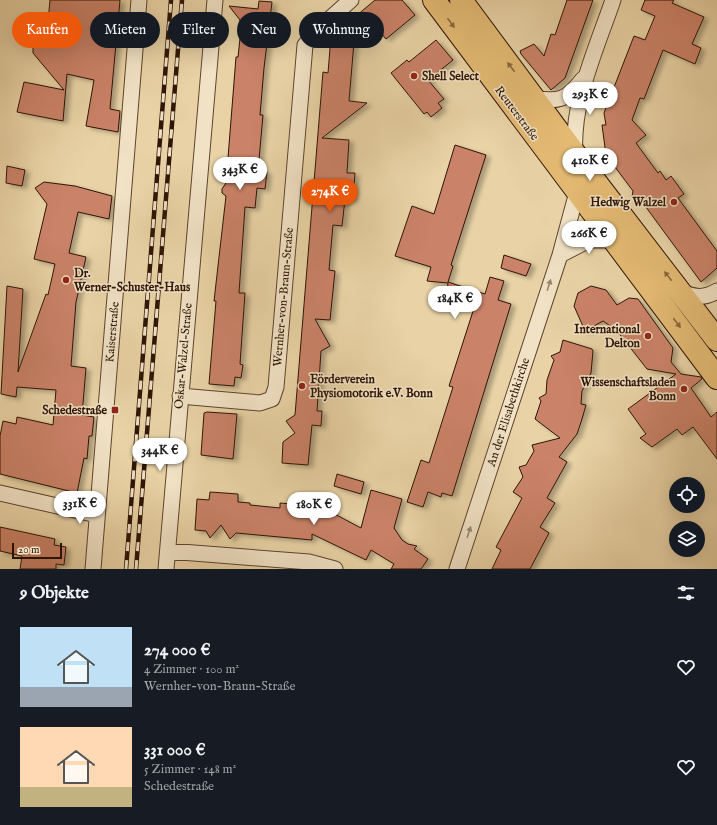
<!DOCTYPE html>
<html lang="de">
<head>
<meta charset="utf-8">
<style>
	body { margin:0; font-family:"IM FELL English",serif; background:#242831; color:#f1f3f6; height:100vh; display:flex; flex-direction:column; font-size:15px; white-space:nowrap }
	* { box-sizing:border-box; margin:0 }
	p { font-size:13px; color:#9ea1a6 }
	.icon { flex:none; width:22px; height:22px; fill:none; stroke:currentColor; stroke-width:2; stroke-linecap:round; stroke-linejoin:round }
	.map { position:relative; height:569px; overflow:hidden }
	.drawer { display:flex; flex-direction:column; background:#171b24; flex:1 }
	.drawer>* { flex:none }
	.top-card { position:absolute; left:12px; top:12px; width:400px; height:36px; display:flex; gap:8px }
	.controls { position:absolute; left:669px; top:477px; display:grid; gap:8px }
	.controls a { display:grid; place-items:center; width:36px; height:36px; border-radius:50%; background:#171b24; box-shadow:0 4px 16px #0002; font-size:20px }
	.scale { position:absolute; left:12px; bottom:10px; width:50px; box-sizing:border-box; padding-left:4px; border:2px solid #2e1506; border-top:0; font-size:11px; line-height:14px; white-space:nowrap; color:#2e1506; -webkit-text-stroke:3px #f1e2c5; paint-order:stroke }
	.price { position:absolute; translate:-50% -34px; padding:0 9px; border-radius:14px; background:#fff; color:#222; font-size:13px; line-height:26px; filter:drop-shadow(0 1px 2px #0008) }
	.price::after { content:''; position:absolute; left:50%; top:24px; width:12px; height:9px; margin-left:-6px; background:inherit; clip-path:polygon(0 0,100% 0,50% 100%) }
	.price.on { background:#ea580c; color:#fff }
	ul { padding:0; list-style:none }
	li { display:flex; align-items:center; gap:12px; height:100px; padding:0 20px }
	li span { display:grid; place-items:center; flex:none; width:112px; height:80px; border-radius:0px; color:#555 }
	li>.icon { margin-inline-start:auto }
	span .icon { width:48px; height:48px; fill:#fffc; stroke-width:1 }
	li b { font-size:17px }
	h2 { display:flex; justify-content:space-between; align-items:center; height:48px; padding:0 20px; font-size:17px }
	.chip { padding:0 14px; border-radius:18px; background:#171b24; box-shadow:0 4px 16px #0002; font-size:14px; line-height:36px }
	.chip.on { background:#ea580c; color:#fff }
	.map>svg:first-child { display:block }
	.building { fill:#ca8267; stroke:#2e1506; filter:url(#shadow) }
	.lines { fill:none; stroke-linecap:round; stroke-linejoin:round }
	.street-casing { stroke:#5d442e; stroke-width:17 }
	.primary-casing { stroke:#2e1506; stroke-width:24 }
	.street { stroke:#f1e2c5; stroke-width:15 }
	.primary { stroke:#e4ba73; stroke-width:22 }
	.rail-casing { stroke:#2e1506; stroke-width:4.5 }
	.rail { stroke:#f1e2c5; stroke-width:3; stroke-dasharray:9; stroke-linecap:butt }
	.oneway { fill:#89683c }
	.oneway2 { fill:#99866f }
	.poi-dot { fill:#8f2418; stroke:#f1e2c5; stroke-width:1.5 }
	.labels { text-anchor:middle; stroke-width:3; stroke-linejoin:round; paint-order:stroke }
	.poi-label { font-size:12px; font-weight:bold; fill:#2e1506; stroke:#f1e2c5; text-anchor:end }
	.street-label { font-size:12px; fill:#2e1506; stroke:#f1e2c5 }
</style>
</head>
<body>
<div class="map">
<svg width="717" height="569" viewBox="0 0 717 569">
	<defs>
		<filter id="shadow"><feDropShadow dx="4.5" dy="2.5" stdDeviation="2" flood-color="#0004"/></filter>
	</defs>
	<rect width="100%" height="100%" fill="#e9d3a6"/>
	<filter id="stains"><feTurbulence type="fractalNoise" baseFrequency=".005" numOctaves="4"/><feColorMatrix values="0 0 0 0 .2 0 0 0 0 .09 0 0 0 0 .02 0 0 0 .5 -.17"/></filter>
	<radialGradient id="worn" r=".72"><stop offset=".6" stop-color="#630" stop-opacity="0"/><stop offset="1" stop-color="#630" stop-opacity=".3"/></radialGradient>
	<path class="building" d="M 50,0 L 120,0 L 110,109 L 120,111 L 118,132 L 86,126 L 94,80 L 67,74 L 63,121 L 17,112 L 24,82 L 64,90 L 33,53 L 33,41 L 36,33 L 48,22 Z
		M 375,0 L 402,0 L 415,15 L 386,39 L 374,25 L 354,42 L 349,101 L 367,103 L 322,138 L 349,140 L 347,173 L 355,173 L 353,200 L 345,199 L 342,226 L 333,225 L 329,270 L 335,271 L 330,320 L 315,319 L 330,346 L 321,351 L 317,411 L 322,411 L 321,426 L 312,425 L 308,465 L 282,463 L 283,442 L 295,433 L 286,421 L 295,415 L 323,72 L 328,73 L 331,36 L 338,30 L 343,30 L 357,18 L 356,16 Z
		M 567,0 L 593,0 L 565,78 L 551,90 L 521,54 L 520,51 L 534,44 L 544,56 L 551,34 L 555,35 Z
		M 645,0 L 674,0 L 672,3 L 704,17 L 692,44 L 701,48 L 695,64 L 663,50 L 644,99 L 640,98 L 632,120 L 646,135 L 636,143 L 658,173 L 660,171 L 666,180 L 671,176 L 684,194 L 678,198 L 717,251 L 717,268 L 701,282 L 640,199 L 632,197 L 633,191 L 606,155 L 602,125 L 606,125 L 604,113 L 634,36 L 645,40 L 655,16 L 641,10 Z
		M 259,1 L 272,2 L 264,68 L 260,115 L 263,115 L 258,171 L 267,172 L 265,189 L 257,188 L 255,208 L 245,207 L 239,293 L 245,293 L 240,364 L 243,365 L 241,378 L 235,377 L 234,386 L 209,384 L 216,301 L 214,301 L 226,196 L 222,193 L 222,189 L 226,183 L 236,57 L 238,57 L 241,29 L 240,29 L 240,20 L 229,6 L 258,9 Z
		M 436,40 L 453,60 L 428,80 L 444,99 L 438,103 L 442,108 L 431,117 L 427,112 L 424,114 L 391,73 L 407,60 L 409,62 Z
		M 455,145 L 486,155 L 451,265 L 453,266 L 448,282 L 485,294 L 490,277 L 504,281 L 498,300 L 511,304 L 452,496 L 442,493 L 441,497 L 428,492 L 423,507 L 407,502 L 421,460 L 429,463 L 453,387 L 449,386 L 474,308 L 446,300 L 448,283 L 427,281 L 431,267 L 395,256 L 412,206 L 434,214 Z
		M 7,166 L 25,170 L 22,186 L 6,183 Z
		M 44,182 L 75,186 L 112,196 L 109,219 L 78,212 L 69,253 L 86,257 L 76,302 L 71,366 L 86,368 L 82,415 L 94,417 L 92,436 L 89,436 L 87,459 L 84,458 L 77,493 L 0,474 L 0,436 L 3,421 L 16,424 L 17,417 L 53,425 L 56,390 L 17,387 L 16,397 L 1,394 L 7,286 L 23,289 L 18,372 L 46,294 L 48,295 L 55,264 L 34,259 L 47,204 L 35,188 Z
		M 504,255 L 531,264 L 526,276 L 501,268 Z
		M 591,286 L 606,290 L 617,305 L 629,298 L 638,299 L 673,348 L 671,362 L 681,374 L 701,377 L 702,379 L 691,388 L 711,417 L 717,412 L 717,459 L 693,427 L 682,435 L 677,429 L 652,447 L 640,438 L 646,434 L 628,409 L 676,374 L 647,369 L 614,327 L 613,328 L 603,321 L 585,331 L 574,306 L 578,293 Z
		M 563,340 L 592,349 L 593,351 L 591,373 L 582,391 L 581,404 L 586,405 L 582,419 L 577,434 L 559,457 L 567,462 L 547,498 L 555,503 L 540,527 L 549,533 L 530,569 L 492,569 L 501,550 L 496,547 L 522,498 L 513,492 L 523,477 L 519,467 L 526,465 L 534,451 L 532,445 L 560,438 L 535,419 L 541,401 L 539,398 L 546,394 L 547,380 L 554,360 L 551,356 L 560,352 Z
		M 207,412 L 237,414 L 233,459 L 201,455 L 204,413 Z
		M 337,474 L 364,482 L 361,494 L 334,486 Z
		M 371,490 L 402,499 L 394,528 L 402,540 L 408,544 L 417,546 L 414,549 L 428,559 L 421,569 L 391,569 L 394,564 L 371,550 L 366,560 L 312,534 L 312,540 L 236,533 L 230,539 L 221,525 L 210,538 L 206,531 L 195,530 L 197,499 L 209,500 L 210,492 L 238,494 L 238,502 L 250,503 L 250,505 L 280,508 L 280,503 L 328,507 L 327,510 L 361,528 Z
		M 0,527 L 55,539 L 54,545 L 66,547 L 64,565 L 56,564 L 56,569 L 20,569 L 22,556 L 0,551 Z"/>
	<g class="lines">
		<defs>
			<path id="street" d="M 534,98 C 560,103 567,99 583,79
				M 575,157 C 571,102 596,50 613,0
				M 560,255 L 589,240 L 615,240
				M 681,292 C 695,297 704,299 717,291
				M 180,396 L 260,403 L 272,399 L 276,387 L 305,45 L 325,23 L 351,0
				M 0,493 L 97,515
				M 168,551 L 309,562 L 335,569
				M 93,569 L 139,0
				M 166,569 L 215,0
				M 457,569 L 560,255 L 577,192 L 577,185"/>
			<path id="primary" d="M 434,0 L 717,378
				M 461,0 L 598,185 L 717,340"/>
		</defs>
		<use href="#street" class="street-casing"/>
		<use href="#primary" class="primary-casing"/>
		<use href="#street" class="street"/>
		<use href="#primary" class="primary"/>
		<defs>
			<path id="rail" d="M 126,569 L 171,0
				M 136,569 L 182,0"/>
		</defs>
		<use href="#rail" class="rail-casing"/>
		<use href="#rail" class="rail"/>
	</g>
	<defs><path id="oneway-solid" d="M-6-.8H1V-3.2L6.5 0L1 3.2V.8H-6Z"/></defs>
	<g class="oneway">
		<use href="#oneway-solid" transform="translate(451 23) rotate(54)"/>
		<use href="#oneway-solid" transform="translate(511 67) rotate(-127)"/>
		<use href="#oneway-solid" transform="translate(668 276) rotate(-128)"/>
		<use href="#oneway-solid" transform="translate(677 323) rotate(53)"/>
	</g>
	<g class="oneway2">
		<use href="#oneway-solid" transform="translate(549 285) rotate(-72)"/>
		<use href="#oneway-solid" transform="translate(469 532) rotate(-72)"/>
	</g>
	<g class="poi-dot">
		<circle cx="414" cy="76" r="4"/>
		<circle cx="674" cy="202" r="4"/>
		<circle cx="66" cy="280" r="4"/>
		<circle cx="648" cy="336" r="4"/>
		<circle cx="302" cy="386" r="4"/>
		<circle cx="684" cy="389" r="4"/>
		<rect x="111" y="406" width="8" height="8" rx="2"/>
	</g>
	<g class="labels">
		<g class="poi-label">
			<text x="422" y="80" text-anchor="start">Shell Select</text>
			<text x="666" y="206">Hedwig Walzel</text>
			<text x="74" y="277" text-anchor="start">Dr.<tspan x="74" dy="14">Werner-Schuster-Haus</tspan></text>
			<text x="640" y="333">International<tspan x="640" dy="14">Delton</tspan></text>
			<text x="310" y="383" text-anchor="start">Förderverein<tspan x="310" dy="14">Physiomotorik e.V. Bonn</tspan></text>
			<text x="676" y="386">Wissenschaftsladen<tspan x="676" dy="14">Bonn</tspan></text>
			<text x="107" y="414">Schedestraße</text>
		</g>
		<g class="street-label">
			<text transform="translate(517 113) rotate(53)" y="4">Reuterstraße</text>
			<text transform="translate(283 297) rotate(-85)" y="4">Wernher-von-Braun-Straße</text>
			<text transform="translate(112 332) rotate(-85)" y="4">Kaiserstraße</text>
			<text transform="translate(183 356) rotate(-85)" y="4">Oskar-Walzel-Straße</text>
			<text transform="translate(508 412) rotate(-72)" y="4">An der Elisabethkirche</text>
		</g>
	</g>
	<rect width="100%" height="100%" filter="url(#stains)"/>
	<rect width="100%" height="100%" fill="url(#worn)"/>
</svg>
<div class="controls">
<a><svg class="icon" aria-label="locate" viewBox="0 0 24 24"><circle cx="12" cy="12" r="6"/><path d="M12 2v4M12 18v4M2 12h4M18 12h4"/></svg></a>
<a><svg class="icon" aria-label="layers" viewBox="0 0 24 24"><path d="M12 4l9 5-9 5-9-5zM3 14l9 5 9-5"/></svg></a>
</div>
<div class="scale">20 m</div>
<b class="price" style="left:590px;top:116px">293K €</b>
<b class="price" style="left:590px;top:182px">410K €</b>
<b class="price" style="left:240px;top:191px">343K €</b>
<b class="price on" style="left:330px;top:213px">274K €</b>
<b class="price" style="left:589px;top:255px">266K €</b>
<b class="price" style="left:455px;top:320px">184K €</b>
<b class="price" style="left:160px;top:472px">344K €</b>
<b class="price" style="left:80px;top:525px">331K €</b>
<b class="price" style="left:314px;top:526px">180K €</b>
<div class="top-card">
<a class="chip on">Kaufen</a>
<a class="chip">Mieten</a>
<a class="chip">Filter</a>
<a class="chip">Neu</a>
<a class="chip">Wohnung</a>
</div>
</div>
<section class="drawer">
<h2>9 Objekte<svg class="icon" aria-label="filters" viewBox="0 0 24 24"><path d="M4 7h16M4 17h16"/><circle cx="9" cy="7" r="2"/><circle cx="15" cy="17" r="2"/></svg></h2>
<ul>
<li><span style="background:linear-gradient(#bfe0f5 75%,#9aa5b1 0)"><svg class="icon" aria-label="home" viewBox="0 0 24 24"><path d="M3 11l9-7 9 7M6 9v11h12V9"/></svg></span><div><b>274 000 €</b><p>4 Zimmer · 100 m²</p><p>Wernher-von-Braun-Straße</p></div><svg class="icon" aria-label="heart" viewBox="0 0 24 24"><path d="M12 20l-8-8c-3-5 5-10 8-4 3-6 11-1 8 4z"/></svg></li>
<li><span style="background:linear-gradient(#ffd9b3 75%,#c2b280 0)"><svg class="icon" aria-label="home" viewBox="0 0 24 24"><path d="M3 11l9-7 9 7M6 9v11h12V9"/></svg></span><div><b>331 000 €</b><p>5 Zimmer · 148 m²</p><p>Schedestraße</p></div><svg class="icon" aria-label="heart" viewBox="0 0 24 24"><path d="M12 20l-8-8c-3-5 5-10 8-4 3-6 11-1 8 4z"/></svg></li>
</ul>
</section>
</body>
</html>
